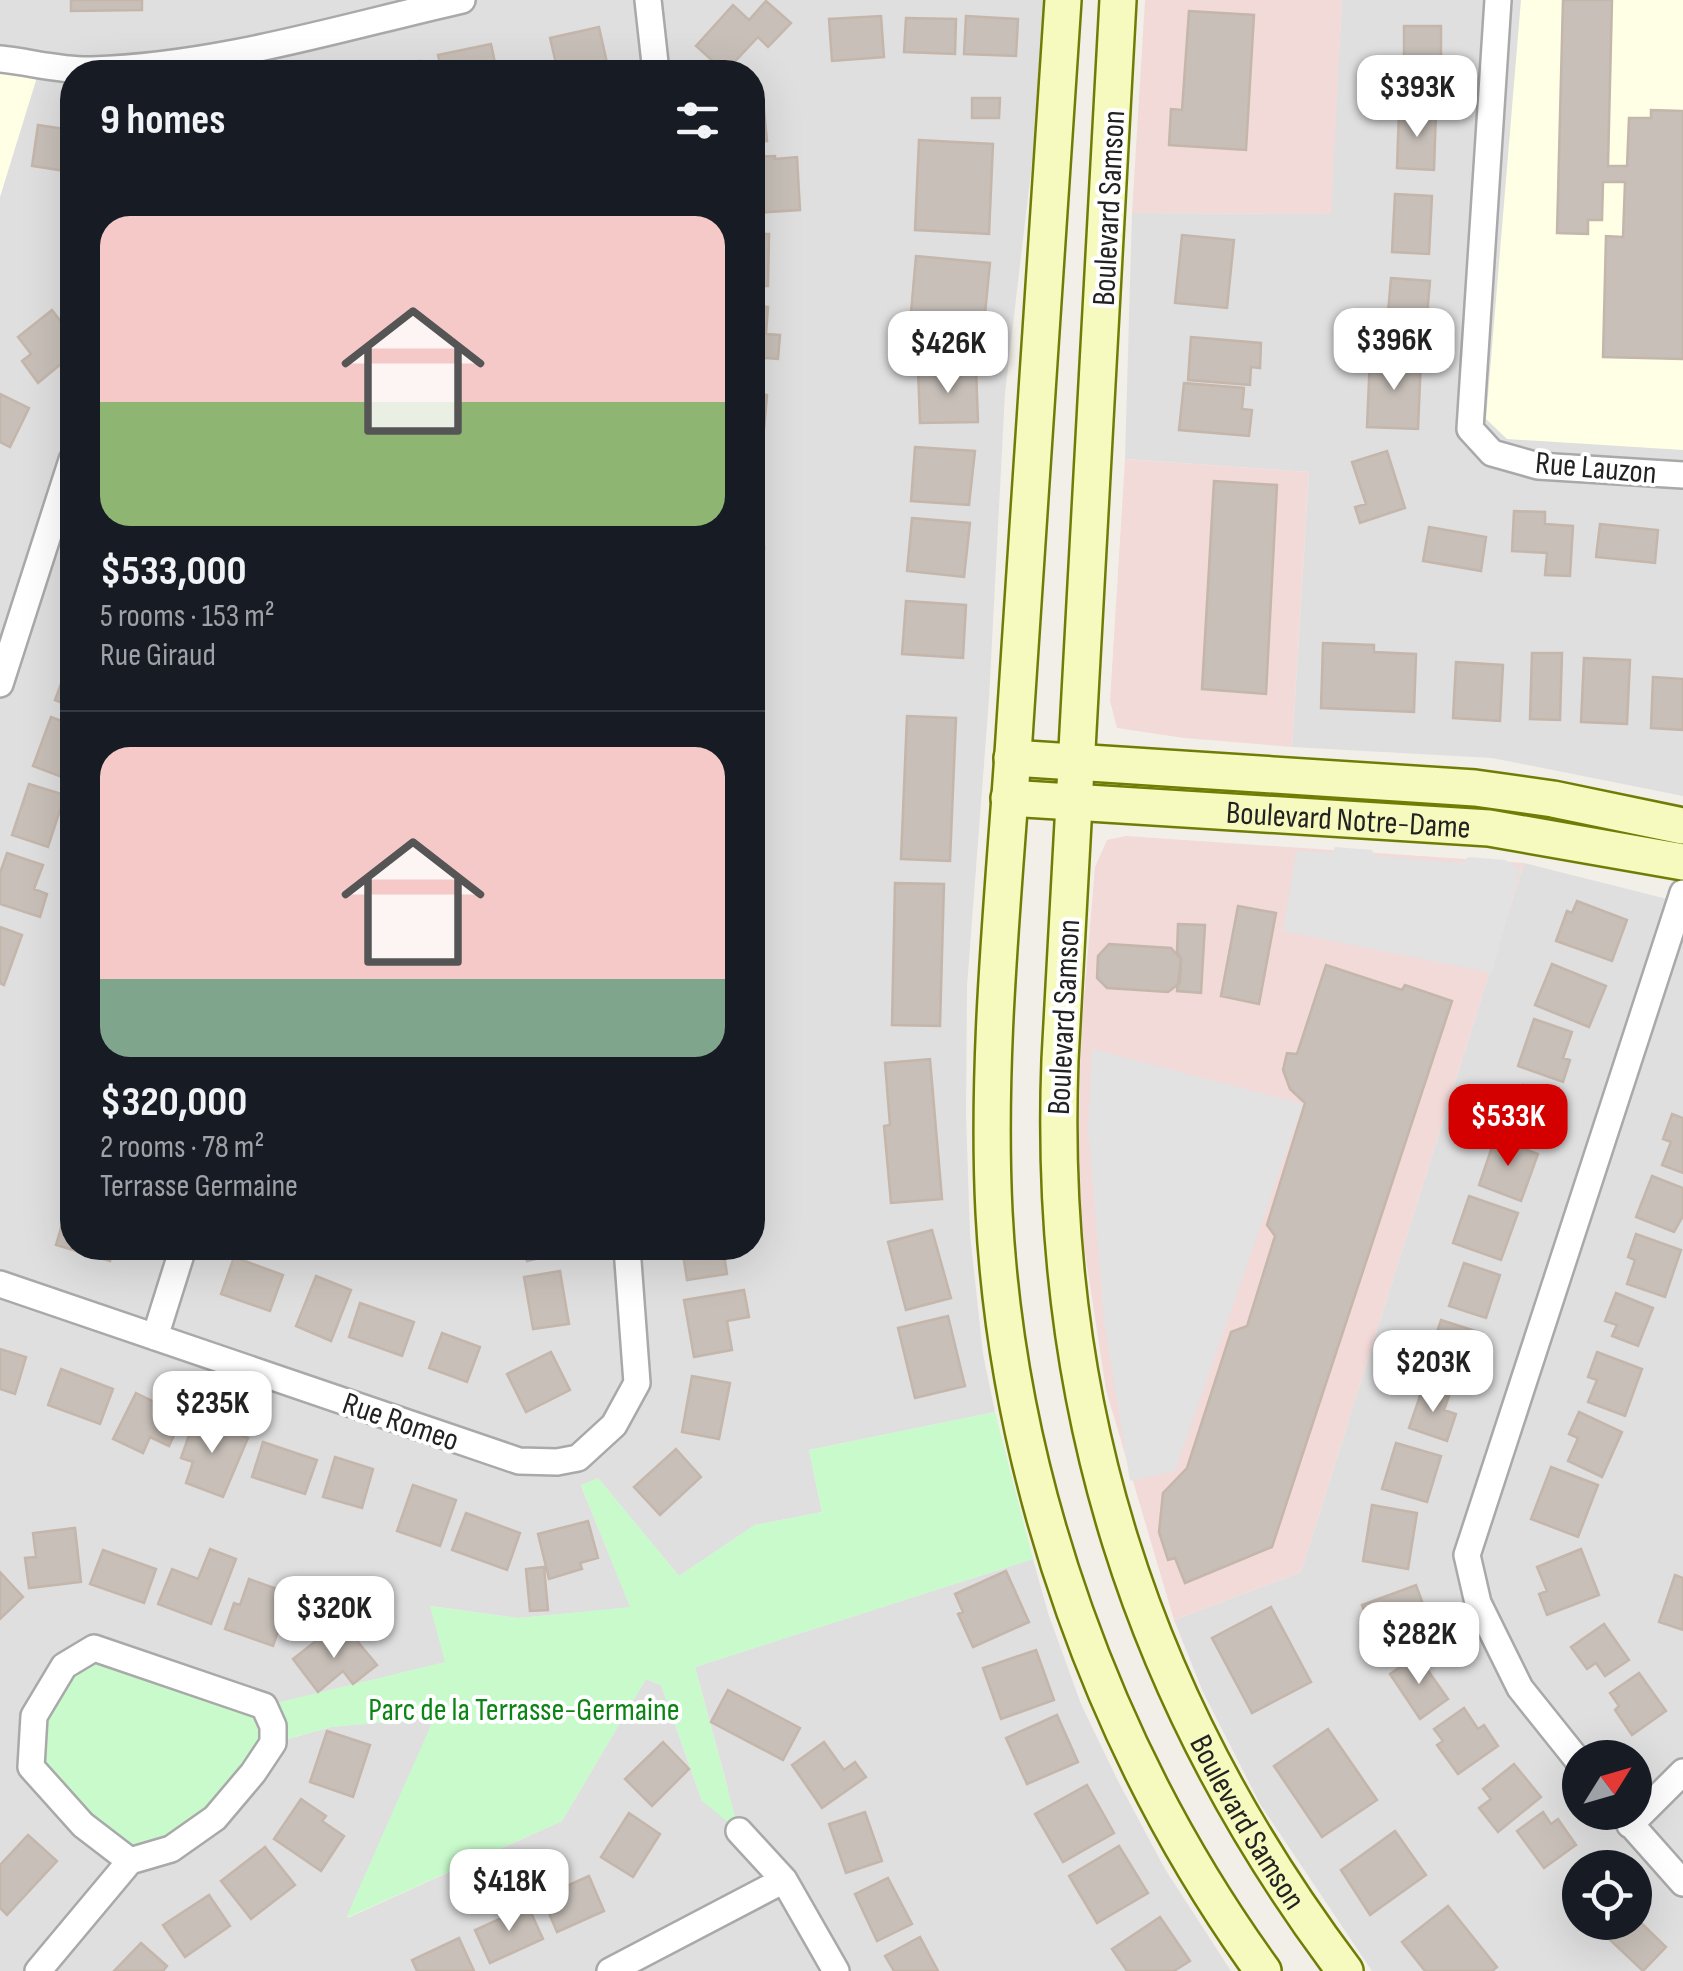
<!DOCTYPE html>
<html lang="en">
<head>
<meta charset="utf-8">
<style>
	body { margin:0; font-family:"Sofia Sans Condensed",sans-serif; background:#242831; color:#f1f3f6; height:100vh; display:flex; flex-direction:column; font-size:38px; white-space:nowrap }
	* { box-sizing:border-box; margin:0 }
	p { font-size:32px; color:#9ea1a6 }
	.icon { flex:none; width:55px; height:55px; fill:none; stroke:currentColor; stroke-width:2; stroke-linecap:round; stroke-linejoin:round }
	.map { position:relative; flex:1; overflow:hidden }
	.panel { position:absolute; left:60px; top:60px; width:705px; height:1200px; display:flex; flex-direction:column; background:#171b24; border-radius:40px; box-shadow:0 10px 40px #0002 }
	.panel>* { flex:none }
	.needle { width:65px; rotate:53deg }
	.controls { position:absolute; left:1562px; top:1740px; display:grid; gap:20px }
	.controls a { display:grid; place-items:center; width:90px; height:90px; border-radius:50%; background:#171b24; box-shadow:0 10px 40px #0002; font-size:50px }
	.price { position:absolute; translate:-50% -85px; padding:0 22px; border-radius:20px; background:#fff; color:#222; font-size:32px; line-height:65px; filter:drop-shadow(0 2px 5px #0008) }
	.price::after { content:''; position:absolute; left:50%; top:60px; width:30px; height:22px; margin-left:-15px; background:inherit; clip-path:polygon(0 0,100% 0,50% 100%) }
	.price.current { background:#d40000; color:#fff }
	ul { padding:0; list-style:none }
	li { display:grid; align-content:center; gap:20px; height:530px; padding:0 40px }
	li+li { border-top:2px solid #363941 }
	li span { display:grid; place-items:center; height:310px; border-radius:30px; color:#555 }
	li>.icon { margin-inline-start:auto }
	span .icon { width:180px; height:180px; fill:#fffc; stroke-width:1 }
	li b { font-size:42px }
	h2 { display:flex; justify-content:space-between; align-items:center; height:120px; padding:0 40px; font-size:42px }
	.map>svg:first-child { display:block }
	.residential { fill:#e0dfdf; fill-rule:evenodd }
	.commercial { fill:#f2dad9 }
	.education { fill:#ffffe5 }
	.park { fill:#c8facc }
	.parking { fill:#e2e2e2 }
	.building { fill:#c7bfb8; stroke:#c4b6ab; stroke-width:2.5 }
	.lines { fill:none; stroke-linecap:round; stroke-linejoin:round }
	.street-casing { stroke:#a9a9a9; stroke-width:30 }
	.secondary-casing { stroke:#707d05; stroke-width:40 }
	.street { stroke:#fff; stroke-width:25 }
	.secondary { stroke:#f7fabf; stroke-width:35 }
	.labels { text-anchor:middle; stroke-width:8; stroke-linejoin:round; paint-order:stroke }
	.street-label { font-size:32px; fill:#222; stroke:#fff }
	.park-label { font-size:32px; fill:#0c8416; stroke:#fff }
</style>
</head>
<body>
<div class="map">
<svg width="1683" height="1971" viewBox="0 0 1683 1971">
	<rect width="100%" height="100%" fill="#f2efe9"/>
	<path class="residential" d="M 0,0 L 1051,0 L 1005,393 L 989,699 L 967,986 L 966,1115 L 970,1234 L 983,1354 L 995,1412 L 809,1450 L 822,1512 L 755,1525 L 679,1576 L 598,1478 L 581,1486 L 631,1608 L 518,1618 L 431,1606 L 446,1662 L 265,1706 L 274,1743 L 331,1727 L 435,1717 L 348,1918 L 562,1821 L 646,1679 L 661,1685 L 702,1801 L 728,1789 L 695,1667 L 1033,1559 L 1048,1613 L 1081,1704 L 1118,1781 L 1165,1869 L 1231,1971 L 0,1971 ZM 72,72 L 752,72 L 752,1248 L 72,1248 Z
		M 1342,0 L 1683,0 L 1683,796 L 1492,758 L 1292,747 L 1309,472 L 1125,459 L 1132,213 L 1330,214 Z
		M 1524,863 L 1683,903 L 1683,1971 L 1372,1971 L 1260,1804 L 1203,1692 L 1174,1620 L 1301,1572 ZM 1580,1758 L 1635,1758 L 1635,1812 L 1580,1812 ZM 1580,1868 L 1635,1868 L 1635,1922 L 1580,1922 Z"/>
	<path class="commercial" d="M 1145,0 L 1342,0 L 1331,214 L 1132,213 Z
		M 1125,459 L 1309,472 L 1292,747 L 1184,738 L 1117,728 L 1110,701 Z
		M 1126,836 L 1524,863 L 1301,1572 L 1174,1620 L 1106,1390 L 1082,1233 L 1074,1118 L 1095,867 L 1107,840 Z"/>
	<path class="education" d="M 1521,0 L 1683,0 L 1683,450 L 1507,439 L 1486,419 Z
		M 0,70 L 38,74 L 0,197 Z"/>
	<path class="park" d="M 995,1412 L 1033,1559 L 695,1667 L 739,1831 L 702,1801 L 661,1685 L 646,1679 L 562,1821 L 346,1918 L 434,1718 L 331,1727 L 273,1743 L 215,1818 L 130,1861 L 31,1767 L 34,1716 L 94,1648 L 264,1706 L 445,1662 L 430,1606 L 518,1618 L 630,1607 L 581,1485 L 598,1478 L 679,1576 L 755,1525 L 822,1512 L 809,1450 Z"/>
	<path class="parking" d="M 1335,847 L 1372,850 L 1375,856 L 1463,863 L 1468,857 L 1505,860 L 1520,869 L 1492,973 L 1283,931 L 1296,851 L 1333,853 Z
		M 1092,1049 L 1303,1104 L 1175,1471 L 1130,1481 L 1104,1320 L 1088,1126 Z"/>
	<path class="building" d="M 71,0 L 142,0 L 142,10 L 71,11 Z
		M 1563,0 L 1612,0 L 1608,166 L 1627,166 L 1629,118 L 1651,118 L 1651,110 L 1683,111 L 1683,359 L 1603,357 L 1606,236 L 1623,237 L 1625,182 L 1603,182 L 1602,220 L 1588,220 L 1588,234 L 1557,233 Z
		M 766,1 L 791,23 L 768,47 L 758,37 L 725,72 L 696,46 L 733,5 L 749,20 Z
		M 1189,11 L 1254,15 L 1246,150 L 1169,145 L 1171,109 L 1182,110 Z
		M 881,16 L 884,57 L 832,61 L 829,19 Z
		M 966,16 L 1018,19 L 1016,56 L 964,54 Z
		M 906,18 L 956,19 L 955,54 L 904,52 Z
		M 1404,26 L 1441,26 L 1441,85 L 1404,84 Z
		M 599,27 L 609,72 L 558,72 L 550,38 Z
		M 491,44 L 497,72 L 442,72 L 438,55 Z
		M 420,61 L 423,72 L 375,72 Z
		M 762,89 L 767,141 L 752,142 L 752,90 Z
		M 972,98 L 1000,98 L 999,118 L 972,118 Z
		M 1399,110 L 1436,112 L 1434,170 L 1397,168 Z
		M 38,125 L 72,130 L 72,172 L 32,166 Z
		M 919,140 L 993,144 L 989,234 L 915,230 Z
		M 775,156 L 775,159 L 797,157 L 800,210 L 752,213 L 752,157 Z
		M 1395,194 L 1432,196 L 1429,254 L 1392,252 Z
		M 752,234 L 769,234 L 768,286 L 752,286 Z
		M 1182,235 L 1234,240 L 1227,308 L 1175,303 Z
		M 916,256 L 990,263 L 981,354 L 908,346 Z
		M 1391,278 L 1430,281 L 1425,340 L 1386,336 Z
		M 752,306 L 768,307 L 766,334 L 780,335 L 778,359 L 752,357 Z
		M 52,310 L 72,336 L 72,355 L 38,383 L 22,361 L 31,354 L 18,337 Z
		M 1191,337 L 1261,343 L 1260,368 L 1251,367 L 1250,385 L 1188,380 Z
		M 1370,356 L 1421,358 L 1418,429 L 1367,427 Z
		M 976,368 L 978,422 L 920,423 L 918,369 Z
		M 752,376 L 761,377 L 759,394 L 767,395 L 764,429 L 752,428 Z
		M 1184,383 L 1244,388 L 1242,409 L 1252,410 L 1249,436 L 1179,430 Z
		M 0,394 L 29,408 L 10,447 L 0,442 Z
		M 915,447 L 975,451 L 969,505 L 911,501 Z
		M 752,450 L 759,450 L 760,501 L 752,501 Z
		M 1387,451 L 1405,508 L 1360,523 L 1355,507 L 1366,504 L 1352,462 Z
		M 1214,481 L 1277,485 L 1266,694 L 1202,689 Z
		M 1514,511 L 1545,512 L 1545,524 L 1573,526 L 1570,576 L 1545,575 L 1547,553 L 1512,551 Z
		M 912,518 L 970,523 L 964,577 L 907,571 Z
		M 1600,524 L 1658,530 L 1655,563 L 1596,557 Z
		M 1429,527 L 1486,537 L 1481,571 L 1423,561 Z
		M 752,547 L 764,547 L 763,572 L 752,571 Z
		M 906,601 L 966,605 L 963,658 L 902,654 Z
		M 1323,643 L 1374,645 L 1374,652 L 1416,654 L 1414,712 L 1321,708 Z
		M 1532,653 L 1562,653 L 1560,720 L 1530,719 Z
		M 72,654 L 72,707 L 55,700 Z
		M 1584,658 L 1630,660 L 1627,724 L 1581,722 Z
		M 1456,662 L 1503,665 L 1500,721 L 1453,718 Z
		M 1653,677 L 1683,679 L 1683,730 L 1651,728 Z
		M 907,716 L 956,718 L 950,861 L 901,859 Z
		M 51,717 L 72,725 L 70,780 L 33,766 Z
		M 29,784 L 65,795 L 48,847 L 12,835 Z
		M 7,853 L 43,865 L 34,889 L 47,894 L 40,917 L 0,904 L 0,873 Z
		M 895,883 L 944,884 L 940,1026 L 892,1025 Z
		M 1577,901 L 1627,920 L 1612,961 L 1556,941 L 1567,911 L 1572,913 Z
		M 1238,906 L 1276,913 L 1259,1004 L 1221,996 Z
		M 1178,924 L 1205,925 L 1201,993 L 1177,991 L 1181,959 L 1177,952 Z
		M 0,927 L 22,935 L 4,985 L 0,983 Z
		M 1109,944 L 1171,948 L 1181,959 L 1180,983 L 1168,992 L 1107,988 L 1097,978 L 1098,956 Z
		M 1552,964 L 1606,986 L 1589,1027 L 1535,1005 Z
		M 1326,965 L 1402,990 L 1405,985 L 1452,1001 L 1272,1547 L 1185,1583 L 1175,1558 L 1168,1560 L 1159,1532 L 1163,1493 L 1187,1468 L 1231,1332 L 1247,1326 L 1275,1236 L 1267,1225 L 1305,1103 L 1290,1089 L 1283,1070 L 1287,1053 L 1297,1054 Z
		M 1534,1019 L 1572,1032 L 1563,1058 L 1570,1060 L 1563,1082 L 1518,1066 Z
		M 930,1059 L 942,1199 L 891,1203 L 884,1126 L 890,1125 L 885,1063 Z
		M 1523,1085 L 1553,1096 L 1548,1110 L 1556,1112 L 1545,1142 L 1507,1128 Z
		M 1672,1114 L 1683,1118 L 1683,1173 L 1662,1165 L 1671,1142 L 1663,1139 Z
		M 1495,1138 L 1538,1154 L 1521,1201 L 1479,1185 Z
		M 1652,1176 L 1683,1188 L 1683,1216 L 1674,1232 L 1636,1217 Z
		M 1469,1196 L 1518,1213 L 1501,1260 L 1453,1243 Z
		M 66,1211 L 72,1213 L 72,1248 L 114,1248 L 110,1261 L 56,1245 Z
		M 932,1230 L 951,1298 L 906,1310 L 888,1242 Z
		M 1636,1234 L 1681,1250 L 1665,1297 L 1627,1284 L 1635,1260 L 1628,1257 Z
		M 524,1248 L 561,1248 L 562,1253 L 527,1261 Z
		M 682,1248 L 723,1248 L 727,1274 L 687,1280 Z
		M 234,1257 L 283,1275 L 270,1311 L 221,1294 Z
		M 1464,1263 L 1500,1275 L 1486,1318 L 1449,1306 Z
		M 560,1271 L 569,1324 L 533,1329 L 524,1277 Z
		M 316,1276 L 351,1290 L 331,1341 L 296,1326 Z
		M 744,1290 L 749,1317 L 727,1321 L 732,1350 L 694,1357 L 684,1300 Z
		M 1616,1293 L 1653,1308 L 1638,1346 L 1612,1336 L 1617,1325 L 1605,1321 Z
		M 360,1303 L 414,1322 L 402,1356 L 349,1337 Z
		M 948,1316 L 965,1386 L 915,1398 L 898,1328 Z
		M 1441,1320 L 1482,1333 L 1467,1382 L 1425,1369 Z
		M 442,1333 L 480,1347 L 467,1382 L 429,1368 Z
		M 0,1349 L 26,1357 L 15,1394 L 0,1389 Z
		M 551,1352 L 570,1390 L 526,1412 L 507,1374 Z
		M 1597,1352 L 1642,1369 L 1625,1416 L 1588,1402 L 1597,1380 L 1588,1377 Z
		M 61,1369 L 113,1389 L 100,1424 L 48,1405 Z
		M 692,1376 L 730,1383 L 719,1439 L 682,1432 Z
		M 1423,1387 L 1449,1396 L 1444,1410 L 1456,1414 L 1447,1441 L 1409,1428 Z
		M 136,1393 L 183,1416 L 169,1446 L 150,1437 L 143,1453 L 113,1439 Z
		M 1579,1412 L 1622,1432 L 1602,1477 L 1568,1461 L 1578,1438 L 1569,1434 Z
		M 195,1418 L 248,1438 L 223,1497 L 186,1483 L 193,1462 L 181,1458 Z
		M 263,1442 L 317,1460 L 305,1494 L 252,1477 Z
		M 1396,1443 L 1441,1456 L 1427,1502 L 1382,1489 Z
		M 676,1449 L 701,1477 L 660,1515 L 634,1487 Z
		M 335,1457 L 373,1469 L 362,1508 L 323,1497 Z
		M 1551,1467 L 1598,1485 L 1578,1537 L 1531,1519 Z
		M 413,1485 L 456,1500 L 440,1546 L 397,1531 Z
		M 1372,1505 L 1417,1513 L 1408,1569 L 1363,1561 Z
		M 466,1513 L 520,1533 L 507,1570 L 452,1550 Z
		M 588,1521 L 598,1558 L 580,1563 L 582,1569 L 549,1579 L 538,1534 Z
		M 75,1528 L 81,1582 L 29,1588 L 25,1558 L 36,1557 L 33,1533 Z
		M 210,1549 L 236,1559 L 211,1624 L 158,1604 L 172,1569 L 198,1579 Z
		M 1581,1549 L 1599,1595 L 1547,1615 L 1539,1594 L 1547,1591 L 1537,1567 Z
		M 103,1550 L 156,1569 L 144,1603 L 90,1584 Z
		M 544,1567 L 548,1610 L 530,1611 L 526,1569 Z
		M 1006,1571 L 1029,1622 L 973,1647 L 958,1614 L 963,1612 L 955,1594 Z
		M 0,1572 L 23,1597 L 0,1619 Z
		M 1675,1575 L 1683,1578 L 1683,1630 L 1659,1622 Z
		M 249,1579 L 291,1594 L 273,1646 L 225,1629 L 234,1603 L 240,1605 Z
		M 1416,1585 L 1424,1607 L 1415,1610 L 1424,1634 L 1379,1651 L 1362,1605 Z
		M 1271,1607 L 1311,1682 L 1252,1713 L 1212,1638 Z
		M 1604,1624 L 1629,1660 L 1605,1676 L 1596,1663 L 1587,1669 L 1571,1647 Z
		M 349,1631 L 377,1665 L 353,1684 L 343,1671 L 318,1692 L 293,1659 L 321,1637 L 329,1647 Z
		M 1036,1650 L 1054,1700 L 1001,1719 L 983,1668 Z
		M 1417,1655 L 1448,1699 L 1420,1719 L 1390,1674 Z
		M 1639,1673 L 1666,1711 L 1632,1735 L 1615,1710 L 1619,1706 L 1610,1693 Z
		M 728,1690 L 800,1728 L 783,1760 L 711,1722 Z
		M 1464,1708 L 1478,1729 L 1484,1725 L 1498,1746 L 1458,1774 L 1437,1745 L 1443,1741 L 1434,1729 Z
		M 1057,1715 L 1078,1762 L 1027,1784 L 1006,1738 Z
		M 1328,1729 L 1377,1800 L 1322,1837 L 1274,1766 Z
		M 327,1731 L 370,1745 L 353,1797 L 310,1782 Z
		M 663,1742 L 689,1769 L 652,1806 L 625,1779 Z
		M 824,1742 L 844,1770 L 855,1762 L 866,1777 L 822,1808 L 792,1765 Z
		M 1514,1764 L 1541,1797 L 1498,1832 L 1479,1808 L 1491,1799 L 1483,1789 Z
		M 1087,1785 L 1114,1833 L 1063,1862 L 1035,1814 Z
		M 301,1799 L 326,1816 L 322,1821 L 344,1836 L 321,1871 L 274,1839 Z
		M 865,1812 L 882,1861 L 846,1873 L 829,1824 Z
		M 1543,1812 L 1551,1824 L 1558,1819 L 1576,1845 L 1544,1868 L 1517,1831 Z
		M 629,1813 L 660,1834 L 633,1877 L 601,1857 Z
		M 1395,1831 L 1426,1875 L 1370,1915 L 1341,1870 Z
		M 28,1835 L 57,1861 L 7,1915 L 0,1908 L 0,1865 Z
		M 1119,1846 L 1148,1893 L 1097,1923 L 1069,1876 Z
		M 265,1847 L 295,1885 L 251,1919 L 221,1881 Z
		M 589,1876 L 604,1911 L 557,1932 L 542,1897 Z
		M 888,1878 L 912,1924 L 877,1941 L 855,1894 Z
		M 209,1895 L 230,1926 L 185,1957 L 163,1925 Z
		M 528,1906 L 543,1939 L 490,1963 L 475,1930 Z
		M 1448,1906 L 1497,1967 L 1492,1971 L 1425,1971 L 1402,1942 Z
		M 1160,1917 L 1190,1961 L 1174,1971 L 1127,1971 L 1112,1949 Z
		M 1635,1917 L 1666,1947 L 1643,1971 L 1609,1939 L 1625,1922 L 1635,1922 Z
		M 920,1937 L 938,1971 L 894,1971 L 885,1956 Z
		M 459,1938 L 474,1971 L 417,1971 L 412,1960 Z
		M 141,1943 L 167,1966 L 163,1971 L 114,1971 Z"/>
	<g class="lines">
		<defs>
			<path id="street" d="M 648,0 L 656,72
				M 1498,0 L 1470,429 L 1492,453 L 1538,466 L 1683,475
				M 0,59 C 30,62 62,71 92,70 C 219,66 339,28 462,0
				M 0,684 L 72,460
				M 0,1284 L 519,1461 L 557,1462 L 578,1458 L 614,1425 L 637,1383 L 627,1248
				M 155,1337 L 183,1248
				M 1580,1763 L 1520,1688 L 1478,1603 L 1467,1555 L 1683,893
				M 1620,1812 L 1683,1883
				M 1630,1825 L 1683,1772
				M 739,1831 L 784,1880
				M 38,1971 L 130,1861 L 171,1849 L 215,1818 L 253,1773 L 273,1743 L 273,1726 L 264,1706 L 94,1648 L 64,1666 L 34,1716 L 31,1767 L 83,1825 L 130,1861
				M 610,1971 L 784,1880 L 836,1971"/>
			<g id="secondary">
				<path d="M 1063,0 C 1049,241 1029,482 1015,723 C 1005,885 986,1049 994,1212 C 1008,1481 1105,1753 1263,1971"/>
				<path id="s1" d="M 1118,0 L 1060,1060 C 1047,1401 1139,1698 1345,1971"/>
				<path d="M 1012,758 L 1475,788 L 1553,799 L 1683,826"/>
				<path id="s2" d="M 1009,798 L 1489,828 L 1683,862"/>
			</g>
		</defs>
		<use href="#street" class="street-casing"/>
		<use href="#secondary" class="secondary-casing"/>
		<use href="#street" class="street"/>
		<use href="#secondary" class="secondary"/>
	</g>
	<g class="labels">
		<g class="street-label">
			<text transform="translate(1108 208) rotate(-87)" y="11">Boulevard Samson</text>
			<text transform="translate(1596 467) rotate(5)" y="11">Rue Lauzon</text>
			<text dy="11" stroke="none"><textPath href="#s2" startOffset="340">Boulevard Notre-Dame</textPath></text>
			<text transform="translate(1063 1017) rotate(-87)" y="11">Boulevard Samson</text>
			<text transform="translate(401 1421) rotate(19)" y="11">Rue Romeo</text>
			<text dy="11" stroke="none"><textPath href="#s1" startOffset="1858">Boulevard Samson</textPath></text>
		</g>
		<g class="park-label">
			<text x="524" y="1720">Parc de la Terrasse-Germaine</text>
		</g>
	</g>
</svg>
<div class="controls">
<a><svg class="needle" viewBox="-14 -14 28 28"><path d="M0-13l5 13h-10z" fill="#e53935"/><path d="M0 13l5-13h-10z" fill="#9ea1a6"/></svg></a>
<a><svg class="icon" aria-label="locate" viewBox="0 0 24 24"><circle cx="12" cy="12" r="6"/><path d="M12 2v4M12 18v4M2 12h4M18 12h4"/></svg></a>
</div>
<b class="price" style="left:1417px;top:140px">$393K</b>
<b class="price" style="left:1394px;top:393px">$396K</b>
<b class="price" style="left:948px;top:396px">$426K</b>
<b class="price current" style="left:1508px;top:1169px">$533K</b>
<b class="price" style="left:1433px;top:1415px">$203K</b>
<b class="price" style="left:212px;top:1456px">$235K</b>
<b class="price" style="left:334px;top:1661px">$320K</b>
<b class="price" style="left:1419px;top:1687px">$282K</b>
<b class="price" style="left:509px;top:1934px">$418K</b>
<section class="panel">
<h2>9 homes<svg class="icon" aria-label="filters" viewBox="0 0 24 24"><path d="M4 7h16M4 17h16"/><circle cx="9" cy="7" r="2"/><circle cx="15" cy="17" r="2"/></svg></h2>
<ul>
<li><span style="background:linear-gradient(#f6c9c9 60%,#8fb573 0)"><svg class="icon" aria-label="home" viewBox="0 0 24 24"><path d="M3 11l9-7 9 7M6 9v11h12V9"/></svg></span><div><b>$533,000</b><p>5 rooms · 153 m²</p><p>Rue Giraud</p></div></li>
<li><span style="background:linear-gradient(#f6c9c9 75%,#7fa58c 0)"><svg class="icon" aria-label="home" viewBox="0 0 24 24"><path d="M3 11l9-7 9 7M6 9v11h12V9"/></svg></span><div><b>$320,000</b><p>2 rooms · 78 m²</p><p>Terrasse Germaine</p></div></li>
</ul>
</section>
</div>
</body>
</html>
